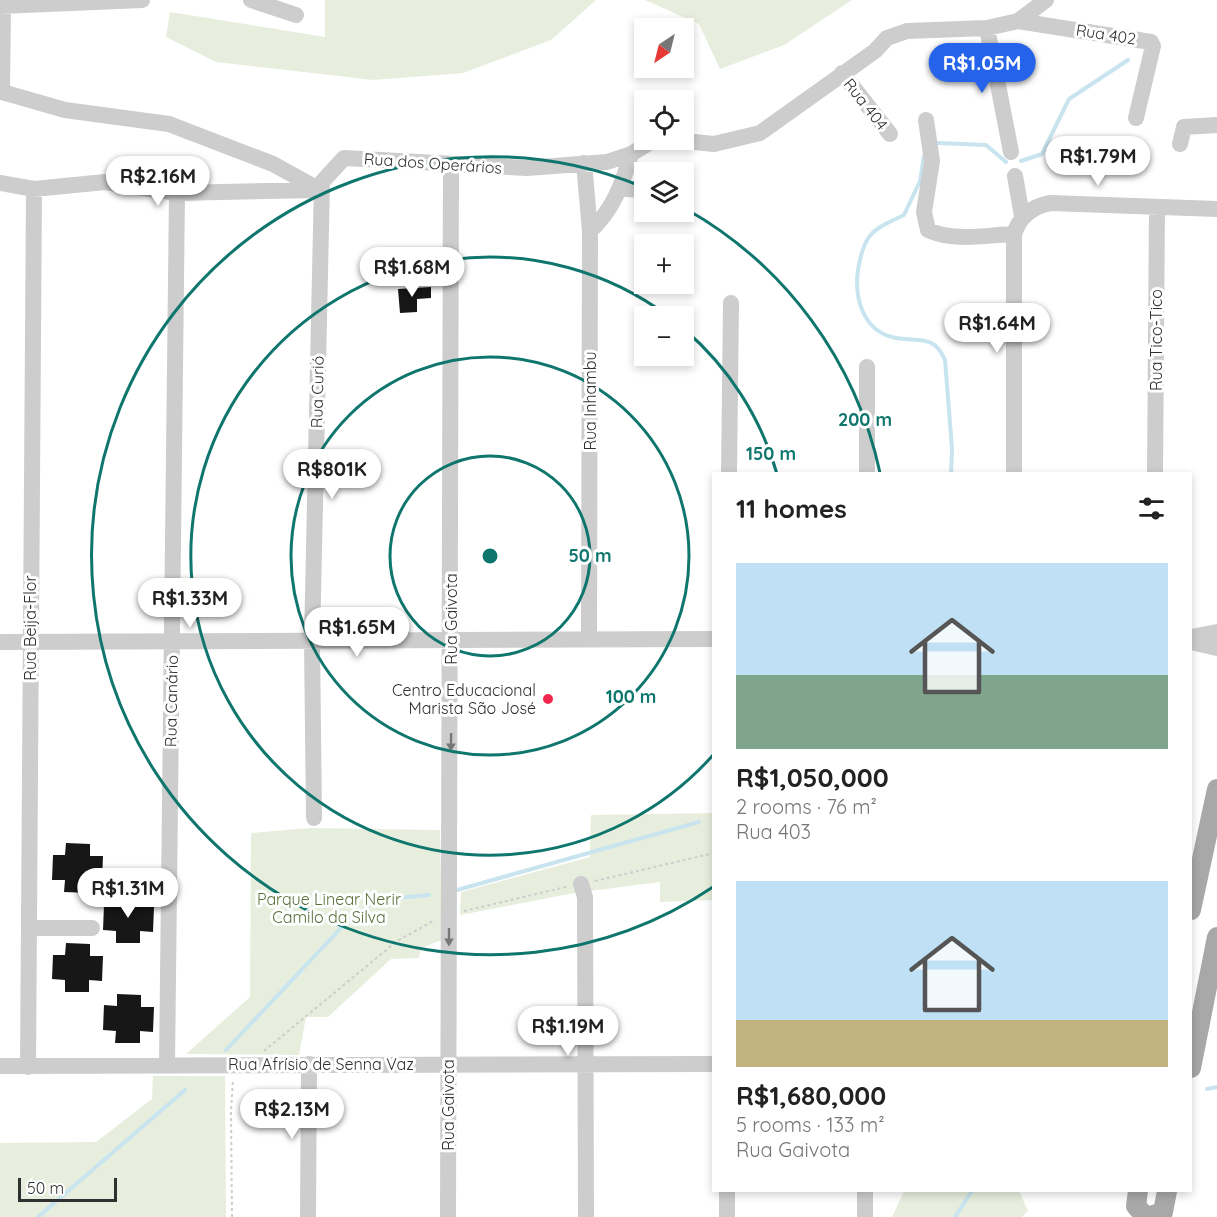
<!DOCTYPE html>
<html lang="en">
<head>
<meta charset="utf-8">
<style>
	body { margin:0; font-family:Quicksand,sans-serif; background:#f6f6f6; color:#222; height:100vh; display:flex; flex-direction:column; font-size:22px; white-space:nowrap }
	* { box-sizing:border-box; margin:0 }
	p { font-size:20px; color:#767676 }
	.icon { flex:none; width:33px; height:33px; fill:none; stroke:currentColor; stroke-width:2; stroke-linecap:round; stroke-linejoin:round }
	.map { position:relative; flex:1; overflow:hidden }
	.details { position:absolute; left:712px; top:472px; width:480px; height:720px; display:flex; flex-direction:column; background:#fff; border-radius:0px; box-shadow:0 3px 9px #0003 }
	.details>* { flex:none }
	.needle { width:39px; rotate:215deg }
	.buttons { position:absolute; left:634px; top:18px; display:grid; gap:12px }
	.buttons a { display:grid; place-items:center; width:60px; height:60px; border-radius:0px; background:#fff; box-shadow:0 3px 9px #0003; font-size:30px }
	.scale { position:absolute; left:18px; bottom:15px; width:99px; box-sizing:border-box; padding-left:6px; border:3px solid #303030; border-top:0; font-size:16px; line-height:21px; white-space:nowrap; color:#303030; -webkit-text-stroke:4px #fff; paint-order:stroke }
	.price { position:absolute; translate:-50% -51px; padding:0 14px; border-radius:21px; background:#fff; color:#222; font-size:20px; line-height:39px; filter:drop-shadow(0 2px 3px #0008) }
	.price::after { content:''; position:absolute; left:50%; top:36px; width:18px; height:14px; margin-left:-9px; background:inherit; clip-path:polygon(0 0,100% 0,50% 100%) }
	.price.current { background:#2563eb; color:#fff }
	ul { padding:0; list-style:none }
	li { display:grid; align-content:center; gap:12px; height:318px; padding:0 24px }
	li span { display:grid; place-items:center; height:186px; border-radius:0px; color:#555 }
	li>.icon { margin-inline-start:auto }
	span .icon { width:108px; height:108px; fill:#fffc; stroke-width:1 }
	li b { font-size:26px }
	h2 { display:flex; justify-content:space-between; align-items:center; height:72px; padding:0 24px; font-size:26px }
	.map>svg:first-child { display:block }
	.green { fill:#e8eedd }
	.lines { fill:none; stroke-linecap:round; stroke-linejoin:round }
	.stream { stroke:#c8e4ef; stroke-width:4 }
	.building { fill:#171717 }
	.path { stroke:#cdcdcd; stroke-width:2; stroke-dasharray:3 3; stroke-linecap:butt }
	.minor { stroke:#cdcdcd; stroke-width:16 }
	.major { stroke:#a8a8a8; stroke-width:20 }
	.oneway { fill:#777 }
	.ring { fill:none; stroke:#0f766e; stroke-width:3 }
	.poi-dot { fill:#f1284d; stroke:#fff; stroke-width:2 }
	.labels { text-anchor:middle; stroke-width:6; stroke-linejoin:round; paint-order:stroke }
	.street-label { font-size:16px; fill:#303030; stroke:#fff }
	.poi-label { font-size:16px; fill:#303030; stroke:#fff; text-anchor:end }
	.park-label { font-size:16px; fill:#596f3a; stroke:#fff }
	.centre { fill:#0f766e; stroke:#fff; stroke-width:3 }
	.ring-label { font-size:18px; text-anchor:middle; font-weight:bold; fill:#0f766e; stroke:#fff; stroke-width:6; stroke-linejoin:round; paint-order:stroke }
</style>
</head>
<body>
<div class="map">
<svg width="1217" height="1217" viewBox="0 0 1217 1217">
	<rect width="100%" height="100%" fill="#fff"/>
	<path class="green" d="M 325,0 L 596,0 L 551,40 L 463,73 L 373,80 L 216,62 L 166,37 L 170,12 L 325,37 Z
		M 645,0 L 852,0 L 784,45 L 720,69 L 699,24 Z
		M 714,813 L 714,900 L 660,902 L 660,882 L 575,893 L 460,915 L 461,892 L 590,857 L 591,815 Z
		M 310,828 L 440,830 L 442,940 L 421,948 L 419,958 L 391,959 L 328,1017 L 306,1017 L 299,1055 L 186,1054 L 250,997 L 251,833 Z
		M 153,1076 L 225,1076 L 226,1217 L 0,1217 L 0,1143 L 96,1142 L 152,1099 Z
		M 904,1191 L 1019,1191 L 1028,1211 L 1022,1217 L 892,1217 Z"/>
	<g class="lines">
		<path class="stream" d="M 938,143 L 986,145 L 1006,162
			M 924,156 L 920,181 L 904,215 C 872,230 864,233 858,270 C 854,298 863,332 896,338 C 919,342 934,334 945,360 L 952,448 L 951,474
			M 1021,161 L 1042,154 L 1069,99 L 1128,60
			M 457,890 L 699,822
			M 226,1050 L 341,928 L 376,900 L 429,895
			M 1207,1089 L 1217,1087
			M 38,1217 L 185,1090
			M 955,1217 L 972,1191"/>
	</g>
	<path class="building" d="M 431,287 L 431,298 L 417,299 L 417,312 L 400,313 L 398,289 Z
		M 66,843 L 90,844 L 90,856 L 103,856 L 102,881 L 89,880 L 89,893 L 64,892 L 65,880 L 52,880 L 53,855 L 65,855 Z
		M 117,894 L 141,895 L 141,907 L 154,907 L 153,932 L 140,931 L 140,943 L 116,943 L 116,931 L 103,930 L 104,905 L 117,906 Z
		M 66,943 L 90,944 L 90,956 L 103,956 L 102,981 L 89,980 L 89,992 L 65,992 L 65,980 L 52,979 L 53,955 L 65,955 Z
		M 117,994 L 141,995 L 141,1007 L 154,1007 L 153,1032 L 140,1031 L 140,1043 L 115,1043 L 116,1031 L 103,1030 L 104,1005 L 117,1006 Z"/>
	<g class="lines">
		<path class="path" d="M 595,881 L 714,853
			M 464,911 L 566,887
			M 264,1051 L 397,941 L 435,920
			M 232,1217 L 231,1111 L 233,1079"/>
		<path class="minor" d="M 251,0 L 296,15
			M 0,6 L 142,0
			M 3,7 L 2,92 L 65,110 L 169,124 L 273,164 L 320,190 L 322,182 L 344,158 L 527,168 L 607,162 L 631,154 L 654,140
			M 1018,21 L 1151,42 L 1153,46 L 1136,118
			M 987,28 L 1011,152
			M 842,73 L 890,134
			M 926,120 L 932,161 L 924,212 L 928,230 C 954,242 986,235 1014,234
			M 675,140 L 714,144 L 760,133 L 875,51 L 887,38 L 907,31 L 987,28 L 1018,21 L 1046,0
			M 1180,144 L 1184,127 L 1217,125
			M 584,163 L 590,231 L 589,639
			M 1015,176 L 1022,216
			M 0,183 L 34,189 L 105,182 L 177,193 L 318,190
			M 621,188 L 645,191
			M 590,231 C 613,210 623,183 631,154
			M 729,474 L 731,303
			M 867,474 L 867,367
			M 1014,474 L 1014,234 C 1020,216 1032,206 1051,203 L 1217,209
			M 1155,474 L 1157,207
			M 1191,637 L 1217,632
			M 0,642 L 714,639
			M 1191,642 L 1217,648
			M 314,818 L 312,641 L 322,182
			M 581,884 L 585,897 L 586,1217
			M 29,928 L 92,928
			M 167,1064 L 177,193
			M 0,1066 L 714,1064
			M 28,1067 L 34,189
			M 727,1191 L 727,1217
			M 308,1217 L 309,1064
			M 448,1217 L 451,164
			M 865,1217 L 865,1191"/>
		<path class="major" d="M 1191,910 L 1217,789
			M 1191,1068 L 1217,937
			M 1138,1191 L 1136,1206 L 1146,1217 L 1163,1212
			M 1162,1217 L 1167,1191"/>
	</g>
	<defs><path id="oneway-solid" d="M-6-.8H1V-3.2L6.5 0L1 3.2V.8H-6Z" transform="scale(1.5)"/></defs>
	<g class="oneway">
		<use href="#oneway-solid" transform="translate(451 742) rotate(91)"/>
		<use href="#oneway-solid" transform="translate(449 937) rotate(90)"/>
	</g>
	<g class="ring">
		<circle cx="490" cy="556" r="100"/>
		<circle cx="490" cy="556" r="199"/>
		<path d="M714 754A299 299 0 1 1 668 316M684 329A299 299 0 0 1 777 474"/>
		<path d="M713 887A399 399 0 1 1 643 187M686 209A399 399 0 0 1 880 473"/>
	</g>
	<circle class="poi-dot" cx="548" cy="699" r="6"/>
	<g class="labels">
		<g class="street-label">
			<text transform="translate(1106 34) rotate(9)" y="6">Rua 402</text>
			<text transform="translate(866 104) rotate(52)" y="6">Rua 404</text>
			<text transform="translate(433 163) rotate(4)" y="6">Rua dos Operários</text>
			<text transform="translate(1156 340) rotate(-90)" y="6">Rua Tico-Tico</text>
			<text transform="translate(317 392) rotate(-89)" y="6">Rua Curió</text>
			<text transform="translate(590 401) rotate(-90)" y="6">Rua Inhambu</text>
			<text transform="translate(451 619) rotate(-90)" y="6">Rua Gaivota</text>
			<text transform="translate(30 628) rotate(-90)" y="6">Rua Beija-Flor</text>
			<text transform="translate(171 701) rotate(-89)" y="6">Rua Canário</text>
			<text x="321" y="1070">Rua Afrísio de Senna Vaz</text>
			<text transform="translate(448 1105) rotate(-90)" y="6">Rua Gaivota</text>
		</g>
		<g class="poi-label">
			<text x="536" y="696">Centro Educacional<tspan x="536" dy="18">Marista São José</tspan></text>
		</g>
		<g class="park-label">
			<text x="329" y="905">Parque Linear Nerir<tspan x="329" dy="18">Camilo da Silva</tspan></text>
		</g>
	</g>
	<circle cx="490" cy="556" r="9" class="centre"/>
	<g class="ring-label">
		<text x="865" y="426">200 m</text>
		<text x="771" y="460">150 m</text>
		<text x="590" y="562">50 m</text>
		<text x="631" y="703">100 m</text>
	</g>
</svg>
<div class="buttons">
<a><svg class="needle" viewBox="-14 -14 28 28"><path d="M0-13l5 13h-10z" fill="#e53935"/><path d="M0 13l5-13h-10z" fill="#767676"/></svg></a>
<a><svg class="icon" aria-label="locate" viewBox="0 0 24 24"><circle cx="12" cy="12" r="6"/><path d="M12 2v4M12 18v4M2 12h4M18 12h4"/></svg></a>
<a><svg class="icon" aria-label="layers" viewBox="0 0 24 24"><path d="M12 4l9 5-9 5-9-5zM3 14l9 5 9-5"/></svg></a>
<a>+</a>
<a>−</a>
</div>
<div class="scale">50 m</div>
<b class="price current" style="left:982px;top:94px">R$1.05M</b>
<b class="price" style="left:1098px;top:187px">R$1.79M</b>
<b class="price" style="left:158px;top:207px">R$2.16M</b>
<b class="price" style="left:412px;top:298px">R$1.68M</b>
<b class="price" style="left:997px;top:354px">R$1.64M</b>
<b class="price" style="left:332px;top:500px">R$801K</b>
<b class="price" style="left:190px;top:629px">R$1.33M</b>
<b class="price" style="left:357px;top:658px">R$1.65M</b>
<b class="price" style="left:128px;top:919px">R$1.31M</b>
<b class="price" style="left:568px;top:1057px">R$1.19M</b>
<b class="price" style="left:292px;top:1140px">R$2.13M</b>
<section class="details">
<h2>11 homes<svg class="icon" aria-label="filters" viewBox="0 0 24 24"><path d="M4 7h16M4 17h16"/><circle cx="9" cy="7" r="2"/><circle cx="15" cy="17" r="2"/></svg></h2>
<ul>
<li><span style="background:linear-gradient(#bfe0f5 60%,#7fa58c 0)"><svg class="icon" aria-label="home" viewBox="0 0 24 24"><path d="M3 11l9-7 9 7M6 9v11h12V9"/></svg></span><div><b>R$1,050,000</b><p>2 rooms · 76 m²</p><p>Rua 403</p></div></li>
<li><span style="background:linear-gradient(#bfe0f5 75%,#c2b280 0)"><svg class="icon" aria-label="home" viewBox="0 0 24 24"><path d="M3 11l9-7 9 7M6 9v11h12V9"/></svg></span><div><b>R$1,680,000</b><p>5 rooms · 133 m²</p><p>Rua Gaivota</p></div></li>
</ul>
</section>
</div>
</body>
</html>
